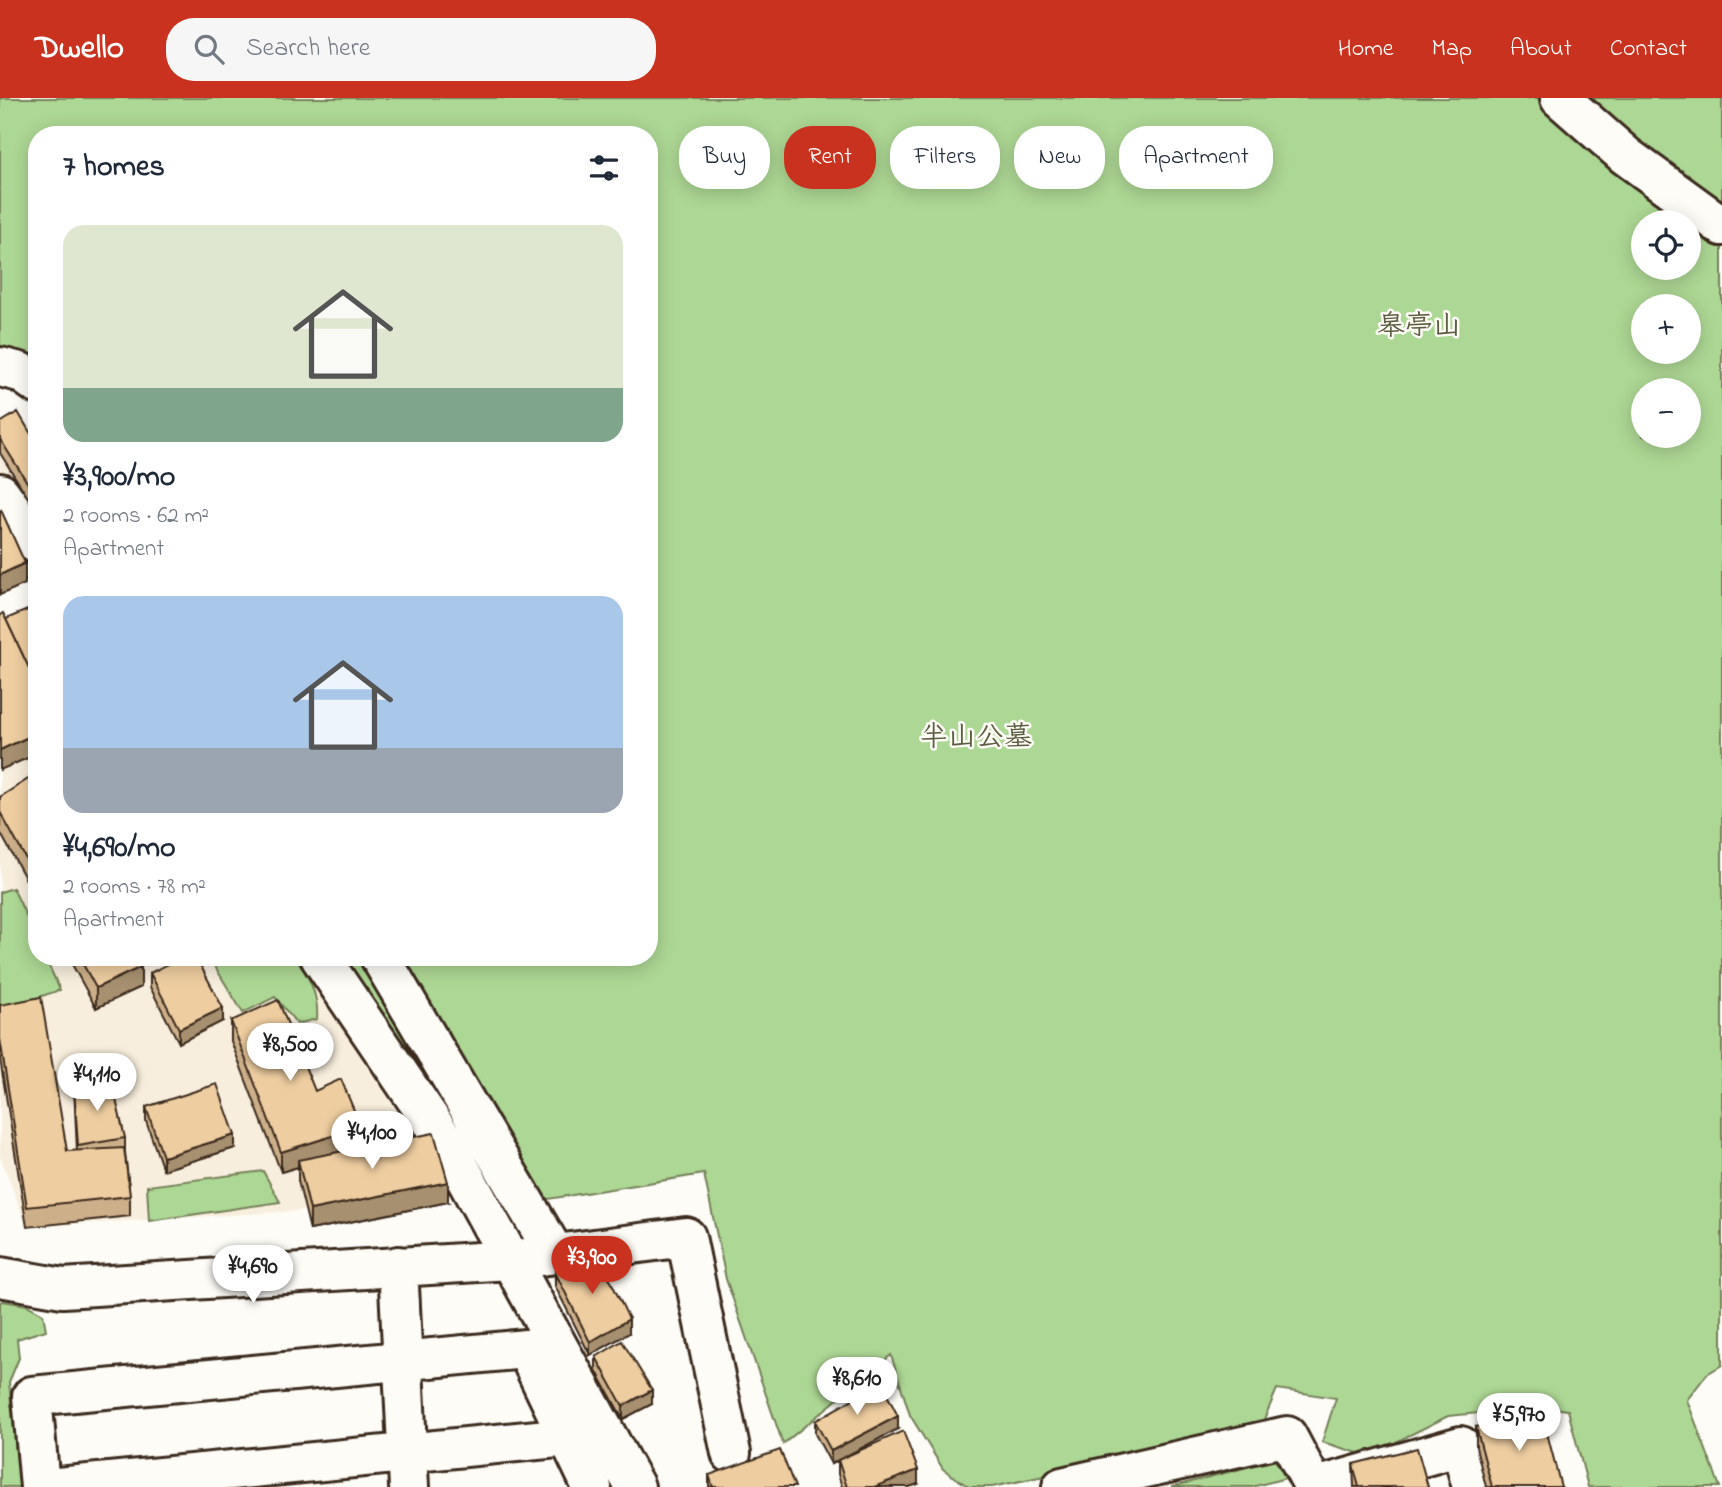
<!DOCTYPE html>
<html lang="en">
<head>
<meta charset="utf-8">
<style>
	body { margin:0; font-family:"Indie Flower","LXGW WenKai TC",sans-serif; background:#f6f6f7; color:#1f2937; height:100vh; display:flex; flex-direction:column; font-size:26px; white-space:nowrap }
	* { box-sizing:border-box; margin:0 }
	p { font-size:23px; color:#747a83 }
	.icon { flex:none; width:38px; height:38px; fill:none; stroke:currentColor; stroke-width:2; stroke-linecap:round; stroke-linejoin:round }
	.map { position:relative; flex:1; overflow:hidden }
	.sheet { position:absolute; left:28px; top:28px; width:630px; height:840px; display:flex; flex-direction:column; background:#fff; border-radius:28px; box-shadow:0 4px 18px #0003 }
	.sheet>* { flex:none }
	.guide { position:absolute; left:679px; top:28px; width:665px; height:63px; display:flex; gap:14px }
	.tools { position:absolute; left:1631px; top:112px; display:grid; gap:14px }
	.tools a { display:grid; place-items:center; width:70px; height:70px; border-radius:50%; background:#fff; box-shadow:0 4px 18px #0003; font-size:35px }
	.price { position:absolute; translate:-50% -60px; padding:0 16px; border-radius:24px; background:#fff; color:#222; font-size:23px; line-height:46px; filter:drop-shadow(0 2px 4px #0008) }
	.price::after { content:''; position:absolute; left:50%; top:42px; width:21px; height:16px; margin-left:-10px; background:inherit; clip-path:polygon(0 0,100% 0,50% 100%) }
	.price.selected { background:#c8321e; color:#fff }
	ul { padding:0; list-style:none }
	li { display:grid; align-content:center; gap:14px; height:371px; padding:0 35px }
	li span { display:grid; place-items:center; height:217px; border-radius:21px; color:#555 }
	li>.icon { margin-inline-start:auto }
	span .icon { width:126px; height:126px; fill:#fffc; stroke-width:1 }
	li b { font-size:30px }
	h2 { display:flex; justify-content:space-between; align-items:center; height:84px; padding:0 35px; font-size:30px }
	.chip { padding:0 24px; border-radius:28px; background:#fff; box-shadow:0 4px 18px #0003; font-size:24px; line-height:63px }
	.chip.selected { background:#c8321e; color:#fff }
	header { display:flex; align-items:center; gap:42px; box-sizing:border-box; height:98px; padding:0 35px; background:#c8321e; color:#fff }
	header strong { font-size:33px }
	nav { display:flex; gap:38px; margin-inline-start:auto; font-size:24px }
	.search { width:490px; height:63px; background:#f6f6f7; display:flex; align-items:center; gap:18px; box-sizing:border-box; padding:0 24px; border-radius:28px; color:#747a83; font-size:26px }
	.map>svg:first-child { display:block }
	.built { fill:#f8eedd }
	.green { fill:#add794; stroke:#748059; stroke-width:2; fill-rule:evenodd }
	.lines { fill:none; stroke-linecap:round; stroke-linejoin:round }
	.minor-casing { stroke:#3b2a1e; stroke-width:44 }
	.minor { stroke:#fdfcf7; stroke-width:38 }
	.wall { fill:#cdb08a; stroke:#3b2a1e; stroke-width:2 }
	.shaded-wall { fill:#a79070; stroke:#3b2a1e; stroke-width:2 }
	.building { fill:#eecda0; stroke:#3b2a1e; stroke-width:2 }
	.labels { text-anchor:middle; stroke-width:5; stroke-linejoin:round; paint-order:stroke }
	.park-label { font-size:28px; fill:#5d5e41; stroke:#fdfcf7 }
</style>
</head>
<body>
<header>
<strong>Dwello</strong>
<div class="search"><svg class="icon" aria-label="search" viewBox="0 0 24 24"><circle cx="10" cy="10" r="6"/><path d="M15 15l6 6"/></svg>Search here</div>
<nav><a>Home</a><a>Map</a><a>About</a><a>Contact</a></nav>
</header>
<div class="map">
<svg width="1722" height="1389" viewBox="0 0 1722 1389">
	<rect width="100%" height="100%" fill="#fdfcf7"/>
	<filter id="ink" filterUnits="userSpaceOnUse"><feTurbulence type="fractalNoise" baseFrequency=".0143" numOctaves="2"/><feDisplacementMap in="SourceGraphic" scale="14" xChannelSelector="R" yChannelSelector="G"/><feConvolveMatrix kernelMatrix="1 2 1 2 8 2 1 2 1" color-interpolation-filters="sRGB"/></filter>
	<g filter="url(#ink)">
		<path class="built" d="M 0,331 L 37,362 L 37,859 L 312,859 L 447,1104 L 27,1129 L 0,1058 Z"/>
		<path class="green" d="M 0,0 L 1722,0 L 1722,1267 L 1707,1276 L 1687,1302 L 1720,1389 L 1588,1389 L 1568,1312 L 1542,1309 L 1448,1318 L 1368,1358 L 1322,1344 L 1336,1300 L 1277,1291 L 1259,1333 L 992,1389 L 969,1389 L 943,1371 L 910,1317 L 891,1257 L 783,1346 L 726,1181 L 704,1076 L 536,1103 L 395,859 L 649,859 L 649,37 L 37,37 L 37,257 L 0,249 ZM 1643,124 L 1689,124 L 1689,170 L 1643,170 ZM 1643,208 L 1689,208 L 1689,254 L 1643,254 ZM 1643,292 L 1689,292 L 1689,338 L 1643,338 Z
			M 13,790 L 37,841 L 37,859 L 45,859 L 60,892 L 0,912 L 0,794 Z
			M 223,859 L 294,859 C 309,876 319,899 317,921 L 297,926 L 275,899 L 243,915 L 214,867 Z
			M 341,859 L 366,859 L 450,997 L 442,1006 Z
			M 263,1073 L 280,1104 L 149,1123 L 147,1088 Z
			M 3,1203 L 27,1207 L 43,1216 L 46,1232 L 17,1241 L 19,1260 L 9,1284 L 20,1389 L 0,1389 L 0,1204 Z
			M 1275,1362 L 1286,1380 L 1252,1389 L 1171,1389 Z"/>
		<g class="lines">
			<defs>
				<path id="minor" d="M 1560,0 L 1626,58 L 1722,128
					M 0,269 L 20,274 L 37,286
					M 0,395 L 37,446
					M 0,516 L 37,499
					M 320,859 L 448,1048 L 635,1389
					M 380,859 L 555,1156
					M 398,1168 L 409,1389
					M 0,1179 L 63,1190 L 510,1162 L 686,1139 L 731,1355
					M 40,1389 L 32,1298 L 526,1251 L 592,1389
					M 58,1389 L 568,1339
					M 1062,1389 L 1287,1338 L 1314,1389
					M 1316,1389 L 1461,1348 L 1472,1389"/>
			</defs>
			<use href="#minor" class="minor-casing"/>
			<use href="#minor" class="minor"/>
		</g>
		<path class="wall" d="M 0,325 L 37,346 L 37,414 L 0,355 Z
			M 37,685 L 37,802 L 0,734 L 0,699 Z
			M 68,859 L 135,859 L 141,889 L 96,910 Z
			M 150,875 L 223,923 L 179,945 L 150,889 Z
			M 0,907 L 67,1053 L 77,1053 L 74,988 L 125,1040 L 125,1054 L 130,1098 L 130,1118 L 27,1129 L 0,961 Z
			M 231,923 L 315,993 L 361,1049 L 353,1051 L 448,1104 L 310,1132 L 298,1083 L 298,1069 L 281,1074 L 231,943 Z
			M 146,1009 L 235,1050 L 163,1072 L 146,1023 Z
			M 555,1174 L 629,1235 L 590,1257 L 555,1188 Z
			M 596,1259 L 652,1306 L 623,1321 L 596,1272 Z
			M 815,1323 L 898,1331 L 848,1357 L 918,1386 L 909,1389 L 842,1389 L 838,1376 L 838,1363 L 831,1366 L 815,1336 Z
			M 1476,1329 L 1561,1389 L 1486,1389 L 1476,1349 Z
			M 1353,1366 L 1428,1389 L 1354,1389 Z
			M 709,1377 L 795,1389 L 709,1389 Z"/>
		<path class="shaded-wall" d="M 25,465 L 25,486 L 0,497 L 0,477 Z
			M 37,635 L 37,656 L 0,672 L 0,652 Z
			M 141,869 L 141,889 L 96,910 L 96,890 Z
			M 223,910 L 223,923 L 179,945 L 179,931 Z
			M 361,1029 L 361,1049 L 300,1068 L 298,1062 L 298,1069 L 281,1074 L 281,1054 Z
			M 235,1037 L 235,1050 L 163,1072 L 163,1059 Z
			M 448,1084 L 448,1104 L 310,1132 L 310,1112 Z
			M 629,1221 L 629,1235 L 590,1257 L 590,1244 Z
			M 652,1292 L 652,1306 L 623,1321 L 623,1308 Z
			M 898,1318 L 898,1331 L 831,1366 L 831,1353 Z
			M 918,1372 L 918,1386 L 909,1389 L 874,1389 Z"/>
		<path class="building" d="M 18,314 L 37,346 L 37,400 L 0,341 L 0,325 Z
			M 1,412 L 25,465 L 0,477 L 0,413 Z
			M 37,508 L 37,587 L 6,521 Z
			M 3,515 L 37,587 L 37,635 L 0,652 L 0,517 Z
			M 33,678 L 37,685 L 37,781 L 0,714 L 0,699 Z
			M 79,859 L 135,859 L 141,869 L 96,890 Z
			M 182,859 L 196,859 L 223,910 L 179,931 L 150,875 Z
			M 41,899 L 67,1053 L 124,1050 L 130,1098 L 27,1109 L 0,941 L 0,907 Z
			M 278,902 L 315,993 L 341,981 L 361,1029 L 281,1054 L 231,923 Z
			M 111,980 L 125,1040 L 78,1048 L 74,988 Z
			M 217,986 L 235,1037 L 163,1059 L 146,1009 Z
			M 434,1035 L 448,1084 L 310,1112 L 298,1062 Z
			M 597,1154 L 629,1221 L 590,1244 L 555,1174 Z
			M 622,1243 L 652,1292 L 623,1308 L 596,1259 Z
			M 881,1285 L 898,1318 L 831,1353 L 815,1323 Z
			M 1541,1312 L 1561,1389 L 1492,1389 L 1476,1329 Z
			M 903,1333 L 918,1372 L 874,1389 L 847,1389 L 838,1362 Z
			M 1417,1350 L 1428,1389 L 1359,1389 L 1353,1366 Z
			M 780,1352 L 795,1389 L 713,1389 L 709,1377 Z"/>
	</g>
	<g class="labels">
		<g class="park-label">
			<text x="1419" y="236">皋亭山</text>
			<text x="976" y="647">半山公墓</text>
		</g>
	</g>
</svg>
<div class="tools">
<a><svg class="icon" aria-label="locate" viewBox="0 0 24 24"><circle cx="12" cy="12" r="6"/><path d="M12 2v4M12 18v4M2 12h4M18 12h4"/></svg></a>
<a>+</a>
<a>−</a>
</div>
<b class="price" style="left:290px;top:985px">¥8,500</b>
<b class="price" style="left:97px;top:1015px">¥4,110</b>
<b class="price" style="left:372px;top:1073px">¥4,100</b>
<b class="price selected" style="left:592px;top:1198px">¥3,900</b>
<b class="price" style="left:253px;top:1207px">¥4,690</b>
<b class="price" style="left:857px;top:1319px">¥8,610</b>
<b class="price" style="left:1519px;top:1355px">¥5,970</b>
<div class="guide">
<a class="chip">Buy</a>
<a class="chip selected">Rent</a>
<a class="chip">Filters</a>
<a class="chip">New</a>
<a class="chip">Apartment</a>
</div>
<section class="sheet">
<h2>7 homes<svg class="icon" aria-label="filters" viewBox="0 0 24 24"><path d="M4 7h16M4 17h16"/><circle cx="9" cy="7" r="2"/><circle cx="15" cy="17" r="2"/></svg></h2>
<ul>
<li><span style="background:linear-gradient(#dfe7d0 75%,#7fa58c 0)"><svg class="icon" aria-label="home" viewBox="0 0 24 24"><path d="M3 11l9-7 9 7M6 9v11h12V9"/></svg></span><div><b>¥3,900/mo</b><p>2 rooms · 62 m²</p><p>Apartment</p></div></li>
<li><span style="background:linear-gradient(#a9c7e8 70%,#9aa5b1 0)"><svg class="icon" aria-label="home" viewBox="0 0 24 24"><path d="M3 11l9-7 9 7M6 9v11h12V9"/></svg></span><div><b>¥4,690/mo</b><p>2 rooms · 78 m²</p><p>Apartment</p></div></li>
</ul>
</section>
</div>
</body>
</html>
